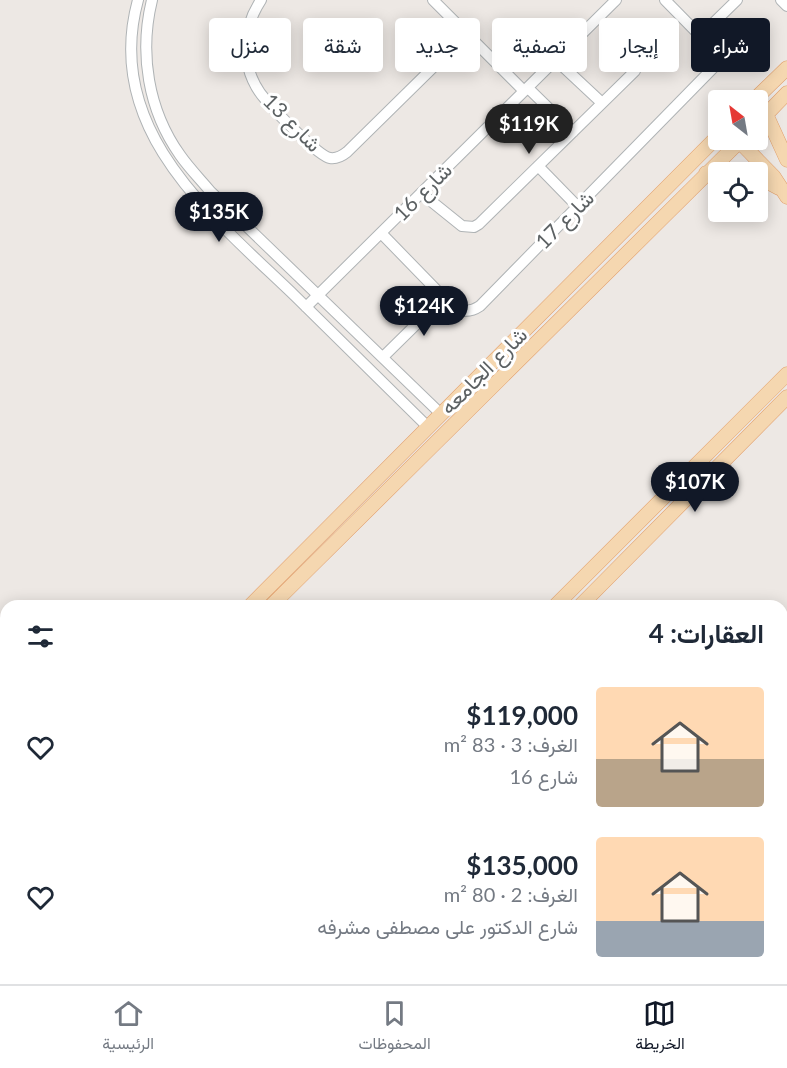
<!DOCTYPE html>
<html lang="ar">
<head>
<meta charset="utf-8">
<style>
	body { margin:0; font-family:Lato,Vazirmatn,sans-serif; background:#f6f6f7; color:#1f2937; direction:rtl; height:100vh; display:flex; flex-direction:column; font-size:22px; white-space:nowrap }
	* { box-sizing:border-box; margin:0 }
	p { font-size:20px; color:#747a83 }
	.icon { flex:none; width:33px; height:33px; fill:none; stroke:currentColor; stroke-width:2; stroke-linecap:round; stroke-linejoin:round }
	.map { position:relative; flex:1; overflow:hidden; direction:ltr }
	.details { position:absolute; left:0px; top:600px; width:788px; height:384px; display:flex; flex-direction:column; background:#fff; border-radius:18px 18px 0 0; box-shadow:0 3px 15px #0003; direction:rtl }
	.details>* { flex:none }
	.guide { position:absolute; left:18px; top:18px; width:752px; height:54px; direction:rtl; display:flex; gap:12px }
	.needle { width:39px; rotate:329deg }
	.controls { position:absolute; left:708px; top:90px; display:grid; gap:12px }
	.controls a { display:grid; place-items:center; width:60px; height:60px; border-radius:6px; background:#fff; box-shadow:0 3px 15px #0003; font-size:30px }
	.price { position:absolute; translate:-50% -51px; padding:0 14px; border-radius:21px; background:#111827; color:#fff; font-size:20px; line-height:39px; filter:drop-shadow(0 2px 3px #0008) }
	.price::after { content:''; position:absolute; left:50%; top:36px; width:18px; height:14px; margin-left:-9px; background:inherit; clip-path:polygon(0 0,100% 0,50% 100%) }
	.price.active { background:#222; color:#fff }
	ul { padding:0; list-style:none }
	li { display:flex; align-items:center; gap:18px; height:150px; padding:0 24px }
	li span { display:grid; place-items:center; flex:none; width:168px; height:120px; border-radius:6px; color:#555 }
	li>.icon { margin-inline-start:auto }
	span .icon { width:72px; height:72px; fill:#fffc; stroke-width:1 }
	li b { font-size:26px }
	h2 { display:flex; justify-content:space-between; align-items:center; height:72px; padding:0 24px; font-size:26px }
	.chip { padding:0 21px; border-radius:6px; background:#fff; box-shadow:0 3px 15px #0003; font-size:21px; line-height:54px }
	.chip.active { background:#111827; color:#fff }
	.dock { display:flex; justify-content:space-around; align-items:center; height:84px; border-top:2px solid #e0e1e3; background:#fff; font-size:16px; color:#747a83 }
	.dock a { display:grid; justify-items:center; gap:3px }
	.dock .active { color:#111827 }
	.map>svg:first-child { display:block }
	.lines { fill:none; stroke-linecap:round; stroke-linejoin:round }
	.minor-casing { stroke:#afb3b5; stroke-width:12 }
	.major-casing { stroke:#e19d69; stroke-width:15 }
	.minor { stroke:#fff; stroke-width:10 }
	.major { stroke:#f5d7b0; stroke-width:14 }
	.labels { text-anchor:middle; stroke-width:6; stroke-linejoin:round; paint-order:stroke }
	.street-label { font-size:21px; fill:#5c6163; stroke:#fff }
</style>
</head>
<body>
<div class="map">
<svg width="787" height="984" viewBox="0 0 787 984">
	<rect width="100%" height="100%" fill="#ede8e4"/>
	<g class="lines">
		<defs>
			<path id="minor" d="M 138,0 C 102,130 213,217 295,296 C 340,340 384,384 428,427
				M 152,0 C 139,53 148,110 180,155 C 189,168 200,179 210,191 L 441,414
				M 261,0 C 248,20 243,43 248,66 C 251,78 257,90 265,99 C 274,110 318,156 330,158 C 336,159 342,156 347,152 L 467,34
				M 433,0 L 524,91
				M 781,0 L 787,6
				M 700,36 L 737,0
				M 716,52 L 734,35
				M 556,60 L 602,103
				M 528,88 L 573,132
				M 538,166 L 578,207
				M 421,193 L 462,226 L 474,227 L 479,224 L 635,71
				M 381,233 L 452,306 C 462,313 471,312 480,306 L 716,65 L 718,56 L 716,52 L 665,0
				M 306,307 L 616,0
				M 383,357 L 444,297"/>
			<path id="major" d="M 754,100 L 787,68
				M 758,103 L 766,114 L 787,160
				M 758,123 L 787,93
				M 738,140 L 774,177 L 787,197
				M 706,173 L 721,171 L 740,172
				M 758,177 L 779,188
				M 250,606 L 718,136
				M 271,606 L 741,140
				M 555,606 L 787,374
				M 580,606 L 787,397
				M 0,856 L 6,850
				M 0,879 L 6,873
				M 180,984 L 186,978
				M 205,984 L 211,978"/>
		</defs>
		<use href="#minor" class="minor-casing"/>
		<use href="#major" class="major-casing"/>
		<use href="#minor" class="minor"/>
		<use href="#major" class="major"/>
	</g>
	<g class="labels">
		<g class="street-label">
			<text transform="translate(292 123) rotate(45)" y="7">شارع 13</text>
			<text transform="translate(423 192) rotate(-45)" y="7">شارع 16</text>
			<text transform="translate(565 220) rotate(-45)" y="7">شارع 17</text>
			<text transform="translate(484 371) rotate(-45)" y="7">شارع الجامعه</text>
		</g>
	</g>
</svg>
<div class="controls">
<a><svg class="needle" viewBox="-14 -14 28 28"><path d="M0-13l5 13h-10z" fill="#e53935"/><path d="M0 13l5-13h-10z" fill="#747a83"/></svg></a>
<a><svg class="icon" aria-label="locate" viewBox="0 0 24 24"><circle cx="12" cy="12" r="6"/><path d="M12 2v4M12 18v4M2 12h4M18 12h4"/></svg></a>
</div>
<b class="price active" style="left:529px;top:155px">$119K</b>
<b class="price" style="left:219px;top:243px">$135K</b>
<b class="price" style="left:424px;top:337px">$124K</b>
<b class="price" style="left:695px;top:513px">$107K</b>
<div class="guide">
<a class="chip active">شراء</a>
<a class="chip">إيجار</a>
<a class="chip">تصفية</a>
<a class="chip">جديد</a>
<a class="chip">شقة</a>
<a class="chip">منزل</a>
</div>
<section class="details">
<h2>العقارات: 4<svg class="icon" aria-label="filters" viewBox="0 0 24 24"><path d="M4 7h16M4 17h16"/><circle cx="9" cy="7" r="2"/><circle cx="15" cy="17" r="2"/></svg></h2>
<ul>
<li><span style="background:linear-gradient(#ffd9b3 60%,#b9a48a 0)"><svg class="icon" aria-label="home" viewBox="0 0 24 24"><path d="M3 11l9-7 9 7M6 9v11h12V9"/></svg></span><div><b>$119,000</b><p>الغرف: 3 · 83 m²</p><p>شارع 16</p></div><svg class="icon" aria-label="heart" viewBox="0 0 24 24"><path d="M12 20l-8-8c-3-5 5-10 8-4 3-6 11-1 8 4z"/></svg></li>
<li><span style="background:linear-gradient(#ffd9b3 70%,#9aa5b1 0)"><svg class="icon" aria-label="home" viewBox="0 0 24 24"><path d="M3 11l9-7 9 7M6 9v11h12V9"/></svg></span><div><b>$135,000</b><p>الغرف: 2 · 80 m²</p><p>شارع الدكتور على مصطفى مشرفه</p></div><svg class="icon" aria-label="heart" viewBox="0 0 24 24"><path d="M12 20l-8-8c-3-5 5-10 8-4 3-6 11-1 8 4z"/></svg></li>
</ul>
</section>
</div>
<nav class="dock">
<a class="active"><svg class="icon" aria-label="map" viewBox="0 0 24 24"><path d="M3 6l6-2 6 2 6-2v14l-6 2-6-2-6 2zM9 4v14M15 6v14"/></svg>الخريطة</a>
<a><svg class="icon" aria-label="saved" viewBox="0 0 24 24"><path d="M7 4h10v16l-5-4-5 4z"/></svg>المحفوظات</a>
<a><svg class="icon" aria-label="home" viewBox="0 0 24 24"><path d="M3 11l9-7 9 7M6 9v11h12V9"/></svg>الرئيسية</a>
</nav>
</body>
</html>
